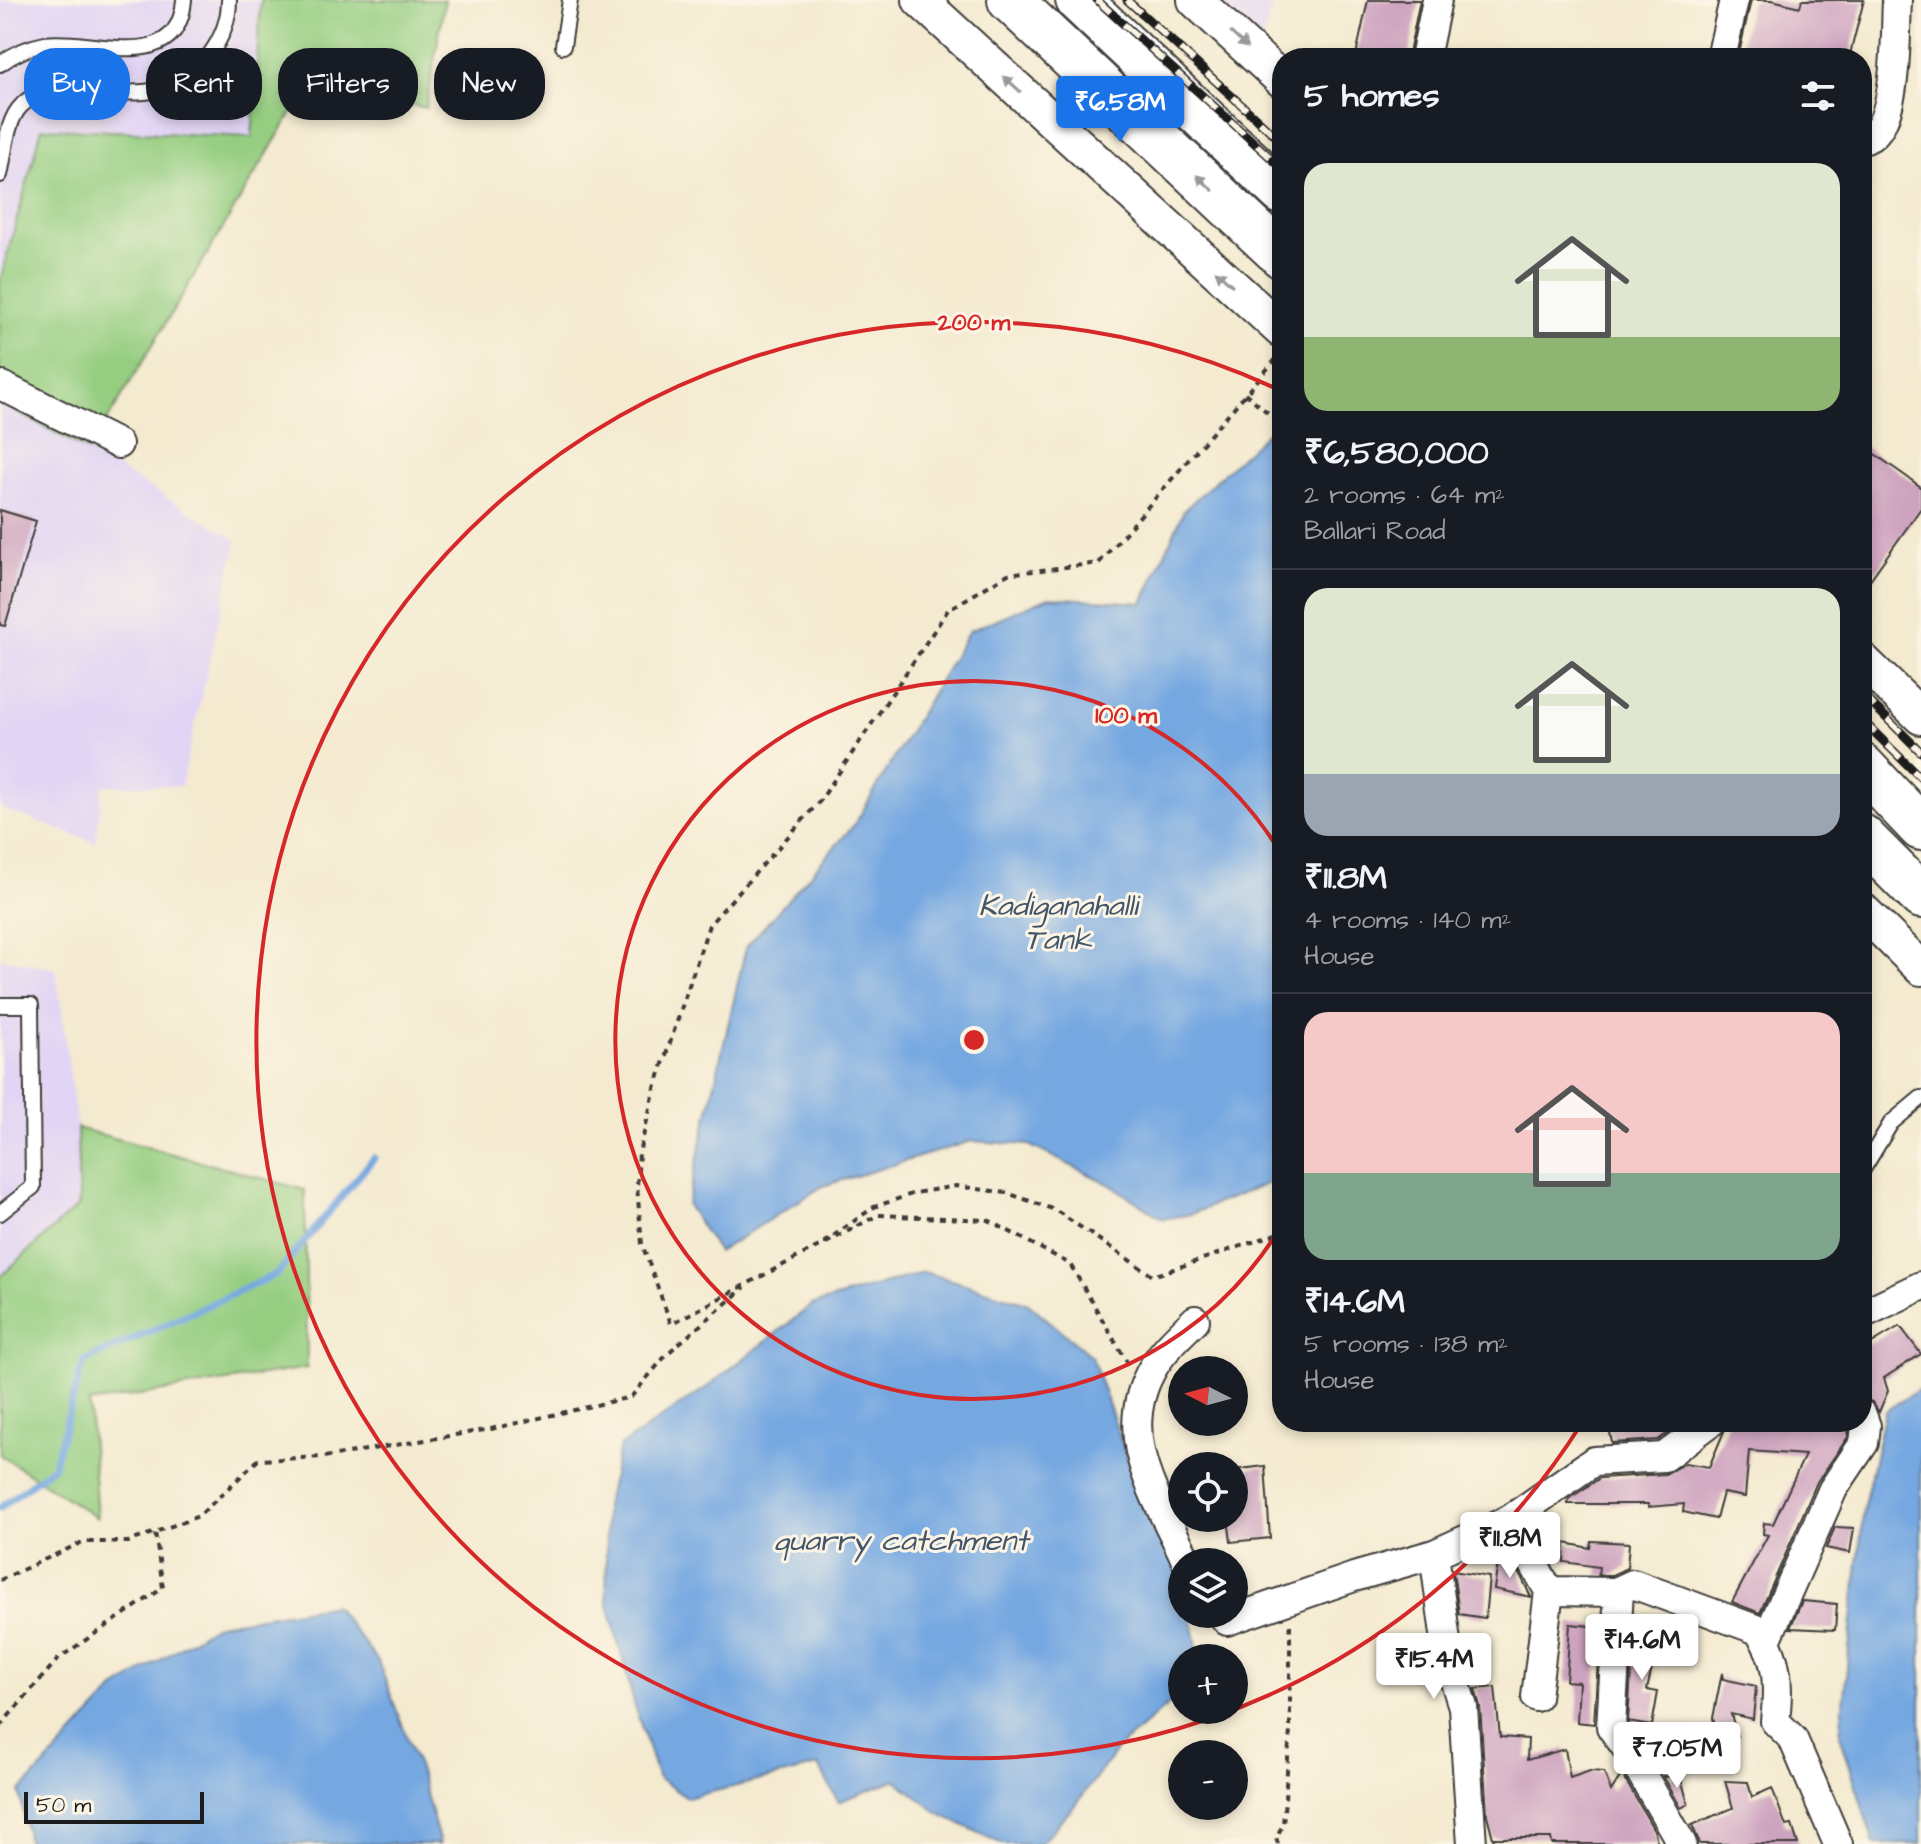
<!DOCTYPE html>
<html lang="en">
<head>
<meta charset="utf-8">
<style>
	body { margin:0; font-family:"Architects Daughter",sans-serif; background:#20242c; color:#f1f3f6; height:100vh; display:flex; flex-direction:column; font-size:30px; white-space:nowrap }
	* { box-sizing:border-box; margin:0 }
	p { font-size:26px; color:#9ea1a6 }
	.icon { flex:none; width:44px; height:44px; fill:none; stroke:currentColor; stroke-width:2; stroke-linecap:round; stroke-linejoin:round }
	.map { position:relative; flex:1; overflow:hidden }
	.panel { position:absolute; left:1272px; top:48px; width:600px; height:1384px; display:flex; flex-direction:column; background:#171b24; border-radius:32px; box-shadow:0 4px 12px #0003 }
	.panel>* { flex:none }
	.guide { position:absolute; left:24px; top:48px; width:760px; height:72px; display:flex; gap:16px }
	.needle { width:52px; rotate:276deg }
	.tools { position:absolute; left:1168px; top:1356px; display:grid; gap:16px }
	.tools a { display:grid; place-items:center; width:80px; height:80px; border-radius:50%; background:#171b24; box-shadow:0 4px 12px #0003; font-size:40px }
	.scale { position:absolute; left:24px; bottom:20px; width:180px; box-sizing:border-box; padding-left:8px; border:4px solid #1c1c1c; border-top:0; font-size:22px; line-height:28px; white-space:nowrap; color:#1c1c1c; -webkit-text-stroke:6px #fcf5e5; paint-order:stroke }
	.price { position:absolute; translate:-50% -68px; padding:0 18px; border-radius:8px; background:#fff; color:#222; font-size:26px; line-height:52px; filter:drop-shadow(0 2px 4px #0008) }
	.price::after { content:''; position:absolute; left:50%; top:48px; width:24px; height:18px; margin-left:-12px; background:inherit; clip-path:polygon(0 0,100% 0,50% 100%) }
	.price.selected { background:#1a73e8; color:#fff }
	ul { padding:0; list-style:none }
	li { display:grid; align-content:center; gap:16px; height:424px; padding:0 32px }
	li+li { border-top:2px solid #363941 }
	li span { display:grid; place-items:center; height:248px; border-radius:24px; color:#555 }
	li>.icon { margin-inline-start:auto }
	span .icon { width:144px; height:144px; fill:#fffc; stroke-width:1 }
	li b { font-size:34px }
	h2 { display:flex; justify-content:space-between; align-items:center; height:96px; padding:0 32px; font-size:34px }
	.tag { padding:0 28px; border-radius:32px; background:#171b24; box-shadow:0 4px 12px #0003; font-size:28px; line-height:72px }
	.tag.selected { background:#1a73e8; color:#fff }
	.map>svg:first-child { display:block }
	.built { fill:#e1d4f4 }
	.green { fill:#95ce81; stroke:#58754e; stroke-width:2 }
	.water { fill:#75a7e1; stroke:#48627e; stroke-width:2 }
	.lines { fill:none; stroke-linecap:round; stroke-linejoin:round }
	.stream { stroke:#75a7e1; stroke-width:7 }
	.building { fill:#cea3bf }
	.service-casing { stroke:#3c3b37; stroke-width:18 }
	.minor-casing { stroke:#3c3b37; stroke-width:32 }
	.tertiary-casing { stroke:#3c3b37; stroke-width:38 }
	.trunk-casing { stroke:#3c3b37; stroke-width:48 }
	.path { stroke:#3c3b37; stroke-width:4; stroke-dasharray:6 6; stroke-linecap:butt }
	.service { stroke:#fff; stroke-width:14 }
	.minor { stroke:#fff; stroke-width:28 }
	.tertiary { stroke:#fff; stroke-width:34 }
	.trunk { stroke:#fff; stroke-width:44 }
	.rail-casing { stroke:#1c1c1c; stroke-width:9 }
	.rail { stroke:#fcf5e5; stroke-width:6; stroke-dasharray:18; stroke-linecap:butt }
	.oneway { fill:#999 }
	.ring { fill:none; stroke:#d62828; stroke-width:4 }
	.labels { text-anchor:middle; stroke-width:6; stroke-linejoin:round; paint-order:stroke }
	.water-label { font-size:30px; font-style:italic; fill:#40546b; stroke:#fcf5e5 }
	.centre { fill:#d62828; stroke:#fcf5e5; stroke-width:4 }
	.ring-label { font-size:24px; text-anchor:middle; font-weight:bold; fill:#d62828; stroke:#fcf5e5; stroke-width:6; stroke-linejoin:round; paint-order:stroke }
</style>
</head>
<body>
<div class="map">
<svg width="1921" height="1844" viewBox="0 0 1921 1844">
	<rect width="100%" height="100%" fill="#fcf5e5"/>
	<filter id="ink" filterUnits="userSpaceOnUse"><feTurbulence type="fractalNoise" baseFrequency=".0125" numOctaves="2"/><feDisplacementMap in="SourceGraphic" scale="16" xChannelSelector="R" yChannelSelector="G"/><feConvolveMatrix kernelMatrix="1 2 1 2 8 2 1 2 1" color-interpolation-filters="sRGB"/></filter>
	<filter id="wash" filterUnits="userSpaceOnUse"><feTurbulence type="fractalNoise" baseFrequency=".006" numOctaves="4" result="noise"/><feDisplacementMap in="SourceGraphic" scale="32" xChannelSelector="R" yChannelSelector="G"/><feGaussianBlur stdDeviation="1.8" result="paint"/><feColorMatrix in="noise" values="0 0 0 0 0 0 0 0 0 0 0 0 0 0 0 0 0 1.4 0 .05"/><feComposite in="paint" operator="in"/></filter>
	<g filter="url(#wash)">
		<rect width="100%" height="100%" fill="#f4ead0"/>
		<path class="built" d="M 0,0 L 261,0 L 252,137 L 42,128 L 0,281 Z
			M 1213,0 L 1273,0 L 1262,47 Z
			M 0,403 L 89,451 L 237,540 L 181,786 L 103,785 L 96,843 L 0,808 Z
			M 0,958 L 56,969 L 77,1128 L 79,1205 L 0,1277 Z"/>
		<path class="green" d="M 261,0 L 445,0 L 426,108 L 309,84 L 89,451 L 0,403 L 0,281 L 42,128 L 252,137 Z
			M 77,1128 L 305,1190 L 307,1368 L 89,1403 L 97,1518 L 0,1455 L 0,1277 L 79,1205 Z"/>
		<path class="water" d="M 1271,429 L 1282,439 L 1282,1178 L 1191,1214 L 1163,1219 L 1109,1184 L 1029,1145 L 972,1141 L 823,1186 L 718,1252 L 687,1205 L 746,947 L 855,824 L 969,631 L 1049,597 L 1143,603 L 1184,510 Z
			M 924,1272 L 1028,1303 L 1092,1357 L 1131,1469 L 1181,1576 L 1182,1614 L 1191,1614 L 1199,1658 L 1182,1658 L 1182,1693 L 1119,1747 L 1076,1804 L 1040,1844 L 1002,1844 L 938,1813 L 896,1780 L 838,1802 L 819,1766 L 687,1798 L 658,1778 L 635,1707 L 607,1600 L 605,1507 L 620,1446 L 710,1385 L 812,1305 Z
			M 1921,1388 L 1921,1844 L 1874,1844 L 1840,1734 L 1864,1506 L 1885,1411 Z
			M 334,1605 L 378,1661 L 420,1772 L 440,1844 L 28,1844 L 20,1792 L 115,1689 L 217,1624 Z"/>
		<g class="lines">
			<path class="stream" d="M 0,1508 L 53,1467 L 84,1361 L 277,1274 L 374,1158"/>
		</g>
		<g id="blocks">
			<path class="building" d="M 1368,0 L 1420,0 L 1408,58 L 1356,55 Z
				M 1751,0 L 1772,0 L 1800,7 L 1802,0 L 1864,0 L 1849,58 L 1738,58 Z
				M 1862,445 L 1921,487 L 1921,508 L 1862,591 Z
				M 0,510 L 36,521 L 5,626 L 0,625 Z
				M 1900,1326 L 1921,1354 L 1884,1378 L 1888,1391 L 1879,1412 L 1872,1402 L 1862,1398 L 1862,1349 Z
				M 1608,1422 L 1683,1422 L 1658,1440 L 1612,1443 Z
				M 1728,1422 L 1846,1422 L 1849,1428 L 1848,1437 L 1817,1482 L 1760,1613 L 1732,1602 L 1768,1535 L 1763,1534 L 1764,1523 L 1773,1524 L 1805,1455 L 1749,1451 L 1745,1497 L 1723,1493 L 1716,1519 L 1683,1512 L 1684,1504 L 1648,1507 L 1648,1504 L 1568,1504 L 1569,1499 L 1600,1478 L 1665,1474 L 1685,1463 L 1709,1467 Z
				M 1265,1466 L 1270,1538 L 1231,1542 L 1228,1518 L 1234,1518 L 1234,1470 Z
				M 1835,1527 L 1854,1528 L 1850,1553 L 1826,1548 Z
				M 1591,1541 L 1629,1543 L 1627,1568 L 1612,1575 L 1598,1575 L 1599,1567 L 1564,1562 L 1565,1543 L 1590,1548 Z
				M 1499,1557 L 1518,1570 L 1531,1597 L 1494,1589 Z
				M 1453,1571 L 1489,1577 L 1485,1618 L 1459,1614 Z
				M 1802,1601 L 1837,1604 L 1835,1630 L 1790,1628 Z
				M 1570,1624 L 1600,1627 L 1594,1724 L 1577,1722 L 1579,1682 L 1566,1681 Z
				M 1633,1635 L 1658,1641 L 1647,1690 L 1658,1692 L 1652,1726 L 1628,1722 Z
				M 1722,1673 L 1723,1679 L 1756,1686 L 1753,1719 L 1731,1714 L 1737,1736 L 1717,1734 L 1713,1718 Z
				M 1495,1687 L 1500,1737 L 1528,1739 L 1527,1760 L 1565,1749 L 1570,1778 L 1590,1771 L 1604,1772 L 1611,1791 L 1622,1774 L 1654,1830 L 1658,1844 L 1552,1844 L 1551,1838 L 1493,1838 L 1487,1815 L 1480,1706 L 1475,1689 Z
				M 1663,1776 L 1681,1778 L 1688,1804 L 1681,1808 Z
				M 1725,1781 L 1748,1782 L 1752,1797 L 1772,1788 L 1786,1826 L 1792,1825 L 1798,1844 L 1700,1844 L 1692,1825 L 1733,1808 Z"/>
		</g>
	</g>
	<g filter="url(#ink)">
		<use href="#blocks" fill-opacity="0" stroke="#3c3b37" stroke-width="2"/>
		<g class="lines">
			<defs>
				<path id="service" d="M 563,46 L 570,0
					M 0,64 C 13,54 29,47 45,44 C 91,37 178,77 184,0
					M 0,175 C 5,154 6,120 22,105 C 66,60 152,130 208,57 C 221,40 229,21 229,0
					M 0,1005 L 31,1005 L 33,1187 L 0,1213
					M 1862,1171 L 1891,1123 L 1921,1098"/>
				<path id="minor" d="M 1425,58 L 1437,0
					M 1721,58 L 1734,0
					M 1862,140 C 1900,134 1895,31 1897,0
					M 0,385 L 118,444
					M 1862,1314 L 1921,1286
					M 1509,1520 L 1549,1591 L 1616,1592 L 1633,1584 L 1758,1630 C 1779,1659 1779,1686 1775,1721 L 1793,1739 L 1838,1844
					M 1434,1554 L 1449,1663 L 1463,1707 L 1472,1844
					M 1187,1562 C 1158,1498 1112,1436 1154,1366 C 1164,1349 1181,1334 1195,1320
					M 1619,1591 L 1611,1727 L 1628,1750 L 1682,1844
					M 1222,1614 L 1227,1621 L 1354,1577 L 1434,1554 L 1509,1520 L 1594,1461 L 1664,1457 L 1711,1422
					M 1766,1641 L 1833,1489 L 1864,1443 L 1866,1426 L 1862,1415
					M 1536,1697 L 1549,1591"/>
				<path id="tertiary" d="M 920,0 L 1282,331
					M 1195,0 L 1282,80
					M 1862,660 L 1921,717
					M 1862,910 L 1921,968"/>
				<path id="trunk" d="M 1010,0 L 1282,256
					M 1078,0 L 1282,192
					M 1862,766 L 1921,828
					M 1862,837 L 1921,896"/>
			</defs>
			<use href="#service" class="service-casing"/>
			<use href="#minor" class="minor-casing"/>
			<use href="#tertiary" class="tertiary-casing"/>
			<use href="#trunk" class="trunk-casing"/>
			<path class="path" d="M 1276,359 L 1099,563 L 1008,574 L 948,610 L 820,801 L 709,925 L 655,1088 L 639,1153 L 637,1187 L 642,1244 L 671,1324 L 819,1246 L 874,1207 L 915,1193 L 956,1186 L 1007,1193 L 1055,1210 L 1153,1276 L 1282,1232
				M 1245,393 L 1282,425
				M 826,1243 L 878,1215 L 988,1220 L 1070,1264 L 1127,1362
				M 0,1580 L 83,1542 L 128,1542 L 199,1516 L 258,1460 L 324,1457 L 491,1429 L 631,1397 L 668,1353 L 745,1287
				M 0,1726 L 59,1658 L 163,1588 L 155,1532
				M 1278,1844 L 1276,1837 L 1283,1825 L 1290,1731 L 1290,1625"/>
			<use href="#service" class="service"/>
			<use href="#minor" class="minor"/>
			<use href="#tertiary" class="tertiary"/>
			<use href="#trunk" class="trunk"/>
			<defs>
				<path id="rail" d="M 1097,0 L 1282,168
					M 1127,0 L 1282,142
					M 1862,694 L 1921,752
					M 1862,720 L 1921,778"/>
			</defs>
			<use href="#rail" class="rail-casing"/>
			<use href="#rail" class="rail"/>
		</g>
		<defs><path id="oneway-solid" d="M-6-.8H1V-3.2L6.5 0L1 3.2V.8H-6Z" transform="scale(2)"/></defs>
		<g class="oneway">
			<use href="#oneway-solid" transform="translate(1239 40) rotate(43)"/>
			<use href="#oneway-solid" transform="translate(1012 84) rotate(-138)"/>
			<use href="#oneway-solid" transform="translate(1205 183) rotate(-137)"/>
			<use href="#oneway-solid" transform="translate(1224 278) rotate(-138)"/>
		</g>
	</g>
	<g class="ring">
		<path d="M1282 1225A359 359 0 1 1 1282 855"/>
		<path d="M1580 1426A718 718 0 1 1 1277 389"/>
	</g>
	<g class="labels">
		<g class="water-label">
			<text x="1058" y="915">Kadiganahalli<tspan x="1058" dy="34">Tank</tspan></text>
			<text x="901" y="1550">quarry catchment</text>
		</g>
	</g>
	<circle cx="974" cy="1040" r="12" class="centre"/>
	<g class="ring-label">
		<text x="974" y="330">200 m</text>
		<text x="1126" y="723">100 m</text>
	</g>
</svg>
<div class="tools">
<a><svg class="needle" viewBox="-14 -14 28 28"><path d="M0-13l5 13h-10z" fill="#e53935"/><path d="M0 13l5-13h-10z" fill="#9ea1a6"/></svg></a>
<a><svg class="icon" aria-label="locate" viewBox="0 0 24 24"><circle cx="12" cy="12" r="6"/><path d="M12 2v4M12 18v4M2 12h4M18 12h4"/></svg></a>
<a><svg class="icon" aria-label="layers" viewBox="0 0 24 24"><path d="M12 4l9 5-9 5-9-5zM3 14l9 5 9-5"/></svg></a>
<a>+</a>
<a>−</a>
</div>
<div class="scale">50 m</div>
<b class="price selected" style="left:1120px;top:144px">₹6.58M</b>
<b class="price" style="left:1510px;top:1580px">₹11.8M</b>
<b class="price" style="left:1642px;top:1682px">₹14.6M</b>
<b class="price" style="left:1434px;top:1701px">₹15.4M</b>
<b class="price" style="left:1677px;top:1790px">₹7.05M</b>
<div class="guide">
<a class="tag selected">Buy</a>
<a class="tag">Rent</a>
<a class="tag">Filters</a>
<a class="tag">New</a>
</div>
<section class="panel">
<h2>5 homes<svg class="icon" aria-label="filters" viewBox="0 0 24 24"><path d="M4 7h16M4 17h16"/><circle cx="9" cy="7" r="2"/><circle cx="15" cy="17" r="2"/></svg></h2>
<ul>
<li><span style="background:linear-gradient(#dfe7d0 70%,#8fb573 0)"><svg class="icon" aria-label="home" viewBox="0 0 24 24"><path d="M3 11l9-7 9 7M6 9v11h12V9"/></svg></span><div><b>₹6,580,000</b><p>2 rooms · 64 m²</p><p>Ballari Road</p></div></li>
<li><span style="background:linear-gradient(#dfe7d0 75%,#9aa5b1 0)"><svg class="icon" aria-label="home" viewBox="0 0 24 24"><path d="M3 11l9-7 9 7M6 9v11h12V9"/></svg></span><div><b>₹11.8M</b><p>4 rooms · 140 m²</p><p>House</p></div></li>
<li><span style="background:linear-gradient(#f6c9c9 65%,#7fa58c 0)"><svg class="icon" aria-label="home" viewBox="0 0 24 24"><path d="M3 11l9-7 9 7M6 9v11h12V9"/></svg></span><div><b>₹14.6M</b><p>5 rooms · 138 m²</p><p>House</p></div></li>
</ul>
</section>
</div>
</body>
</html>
